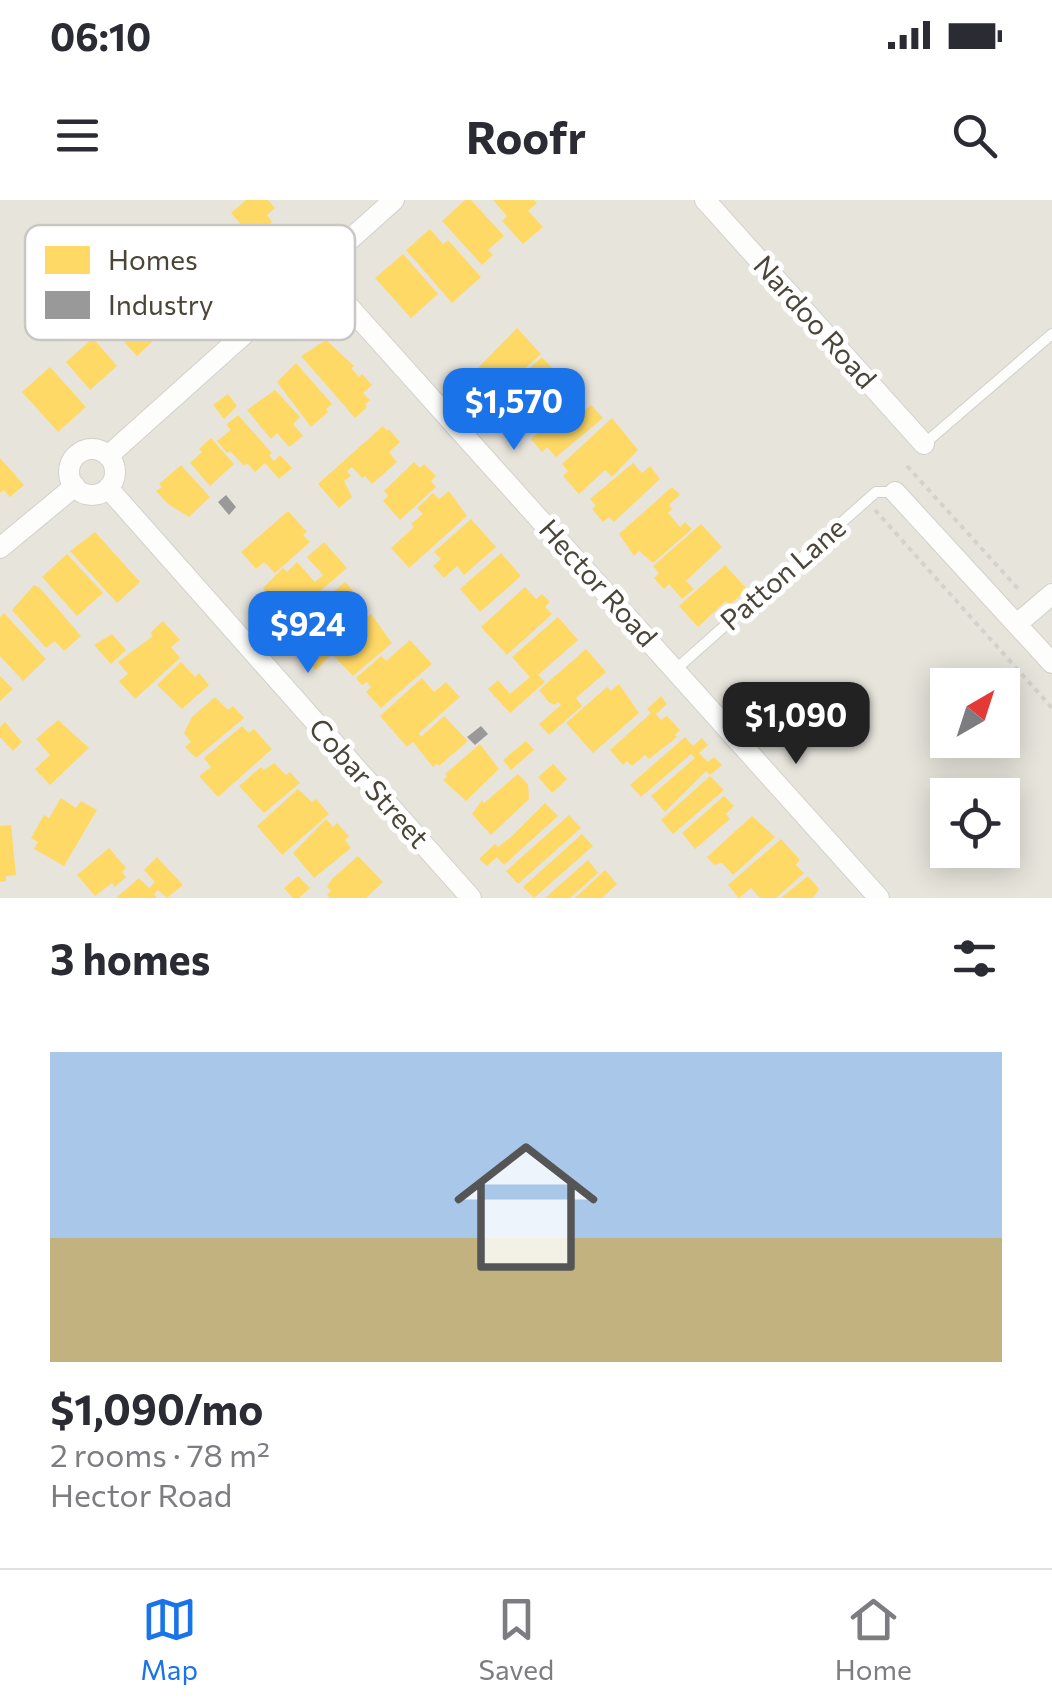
<!DOCTYPE html>
<html lang="en">
<head>
<meta charset="utf-8">
<style>
	body { margin:0; font-family:Commissioner,sans-serif; background:#f2f2f3; color:#2b2b33; height:100vh; display:flex; flex-direction:column; font-size:38px; white-space:nowrap }
	* { box-sizing:border-box; margin:0 }
	p { font-size:32px; color:#7c7c81 }
	.icon { flex:none; width:55px; height:55px; fill:none; stroke:currentColor; stroke-width:2; stroke-linecap:round; stroke-linejoin:round }
	.map { position:relative; height:698px; overflow:hidden }
	.panel { display:flex; flex-direction:column; background:#fff; flex:1 }
	.panel>* { flex:none }
	.needle { width:65px; rotate:39deg }
	.tools { position:absolute; left:930px; top:468px; display:grid; gap:20px }
	.tools a { display:grid; place-items:center; width:90px; height:90px; border-radius:0px; background:#fff; box-shadow:0 5px 25px #0003; font-size:50px }
	.price { position:absolute; translate:-50% -85px; padding:0 22px; border-radius:20px; background:#1a73e8; color:#fff; font-size:32px; line-height:65px; filter:drop-shadow(0 2px 5px #0008) }
	.price::after { content:''; position:absolute; left:50%; top:60px; width:30px; height:22px; margin-left:-15px; background:inherit; clip-path:polygon(0 0,100% 0,50% 100%) }
	.price.selected { background:#222; color:#fff }
	ul { padding:0; list-style:none }
	li { display:grid; align-content:center; gap:20px; height:530px; padding:0 50px }
	li span { display:grid; place-items:center; height:310px; border-radius:0px; color:#555 }
	li>.icon { margin-inline-start:auto }
	span .icon { width:180px; height:180px; fill:#fffc; stroke-width:1 }
	li b { font-size:42px }
	h2 { display:flex; justify-content:space-between; align-items:center; height:120px; padding:0 50px; font-size:42px }
	.status { display:flex; justify-content:space-between; align-items:center; height:70px; padding:0 50px; background:#fff; direction:ltr }
	.status svg { height:28px; fill:currentColor }
	header { display:flex; justify-content:space-between; align-items:center; height:130px; padding:0 50px; background:#fff; font-size:45px; font-weight:700 }
	.tabs { display:flex; justify-content:space-around; align-items:center; height:140px; border-top:2px solid #e1e1e2; background:#fff; font-size:28px; color:#7c7c81 }
	.tabs a { display:grid; justify-items:center; gap:5px }
	.tabs .selected { color:#1a73e8 }
	.map>svg:first-child { display:block }
	.residential { fill:#e7e4dc; fill-rule:evenodd }
	.homes { fill:#ffd966 }
	.industry { fill:#999 }
	.lines { fill:none; stroke-linecap:round; stroke-linejoin:round }
	.lane-casing { stroke:#d2d0cb; stroke-width:12 }
	.street-casing { stroke:#d2d0cb; stroke-width:22 }
	.path { stroke:#d3d2cc; stroke-width:4; stroke-dasharray:5 5; stroke-linecap:butt }
	.lane { stroke:#fdfdfc; stroke-width:10 }
	.street { stroke:#fdfdfc; stroke-width:20 }
	.labels { text-anchor:middle; stroke-width:10; stroke-linejoin:round; paint-order:stroke }
	.street-label { font-size:28px; fill:#4b4439; stroke:#fff }
	.key { fill:#fff; stroke:#c9c7c4; stroke-width:2.5 }
	.key-label { font-size:28px; fill:#4b4439 }
</style>
</head>
<body>
<div class="status"><b>06:10</b><svg viewBox="0 0 49 12"><path d="M0 12V9h3v3zM5 12V6h3v6zM10 12V3h3v9zM15 12V0h3v12zM26 1h20v11H26zM47 4h2v5h-2z"/></svg></div>
<header><svg class="icon" aria-label="menu" viewBox="0 0 24 24"><path d="M4 6h16M4 12h16M4 18h16"/></svg>Roofr<svg class="icon" aria-label="search" viewBox="0 0 24 24"><circle cx="10" cy="10" r="6"/><path d="M15 15l6 6"/></svg></header>
<div class="map">
<svg width="1052" height="698" viewBox="0 0 1052 698">
	<rect width="100%" height="100%" fill="#f4f2ee"/>
	<path class="residential" d="M 0,0 L 1052,0 L 1052,698 L 0,698 ZM 948,485 L 1002,485 L 1002,540 L 948,540 ZM 948,595 L 1002,595 L 1002,650 L 948,650 Z"/>
	<path class="homes" d="M 246,0 L 268,0 L 275,8 L 267,15 L 272,22 L 268,26 L 276,34 L 262,48 L 231,13 Z
		M 465,0 L 471,0 L 504,36 L 488,50 L 493,55 L 482,65 L 442,21 Z
		M 493,0 L 534,0 L 537,3 L 528,11 L 543,27 L 523,44 L 502,21 L 507,16 Z
		M 430,29 L 443,44 L 448,40 L 481,77 L 452,103 L 406,50 Z
		M 403,54 L 438,94 L 411,118 L 375,78 Z
		M 113,95 L 154,140 L 137,156 L 95,110 Z
		M 517,128 L 541,154 L 495,195 L 477,169 Z
		M 93,138 L 117,166 L 90,190 L 66,162 Z
		M 326,140 L 354,166 L 351,168 L 359,177 L 362,174 L 372,185 L 363,193 L 370,200 L 365,204 L 367,207 L 355,218 L 301,156 Z
		M 542,157 L 561,178 L 548,189 L 557,200 L 523,230 L 495,198 Z
		M 296,163 L 332,204 L 326,209 L 328,212 L 311,227 L 277,182 Z
		M 50,167 L 86,207 L 58,232 L 22,192 Z
		M 275,190 L 300,217 L 293,224 L 303,236 L 289,247 L 277,233 L 271,239 L 247,210 Z
		M 228,194 L 237,206 L 224,219 L 213,205 Z
		M 568,196 L 582,212 L 591,205 L 603,218 L 556,257 L 547,247 L 542,252 L 531,239 L 547,225 L 541,218 Z
		M 238,215 L 272,253 L 269,255 L 274,261 L 280,255 L 292,268 L 279,279 L 265,263 L 255,272 L 248,264 L 243,265 L 230,251 L 227,253 L 217,241 L 231,230 L 226,225 Z
		M 612,218 L 638,250 L 612,277 L 605,270 L 579,294 L 563,276 L 568,271 L 562,264 Z
		M 383,226 L 387,231 L 389,229 L 400,242 L 389,252 L 397,262 L 372,284 L 365,276 L 362,278 L 352,267 L 347,271 L 351,276 L 344,281 L 352,297 L 339,308 L 318,284 Z
		M 211,238 L 234,264 L 210,286 L 190,263 L 202,252 L 199,249 Z
		M 0,258 L 24,285 L 10,297 L 4,290 L 0,293 Z
		M 414,262 L 420,268 L 424,264 L 436,276 L 431,281 L 436,287 L 400,320 L 383,301 L 388,296 L 384,291 Z
		M 633,263 L 642,273 L 650,266 L 660,279 L 614,322 L 609,317 L 603,322 L 592,309 L 596,306 L 590,299 Z
		M 181,265 L 210,297 L 189,317 L 168,304 L 156,291 L 162,287 L 159,284 Z
		M 672,287 L 680,295 L 669,305 L 672,309 L 668,313 L 680,327 L 685,322 L 692,329 L 653,363 L 639,351 L 634,356 L 619,334 Z
		M 449,291 L 467,316 L 409,368 L 391,348 L 414,327 L 411,324 L 423,314 L 417,308 L 433,293 L 439,299 Z
		M 288,311 L 307,332 L 303,335 L 310,342 L 275,373 L 264,362 L 256,369 L 241,352 Z
		M 471,319 L 496,347 L 464,375 L 457,366 L 444,378 L 433,366 L 441,359 L 434,352 Z
		M 701,324 L 722,347 L 686,381 L 694,389 L 682,399 L 669,384 L 664,389 L 654,378 L 659,373 L 653,366 Z
		M 95,332 L 140,382 L 117,403 L 70,351 Z
		M 324,342 L 347,368 L 293,414 L 276,390 L 270,396 L 263,388 L 283,368 L 287,372 L 297,362 L 315,382 L 323,375 L 307,357 Z
		M 501,353 L 521,376 L 480,412 L 460,389 Z
		M 67,354 L 103,393 L 77,416 L 42,377 Z
		M 725,365 L 747,389 L 730,405 L 726,401 L 698,427 L 679,406 Z
		M 345,382 L 367,406 L 325,444 L 301,419 Z
		M 34,385 L 40,388 L 81,436 L 64,451 L 55,441 L 46,448 L 12,410 Z
		M 525,387 L 536,399 L 542,394 L 550,402 L 545,407 L 552,414 L 507,455 L 481,427 Z
		M 4,413 L 46,459 L 23,481 L 0,456 L 0,417 Z
		M 371,414 L 392,443 L 353,476 L 332,454 L 316,470 L 308,462 L 327,446 L 330,450 Z
		M 558,417 L 578,440 L 538,475 L 545,482 L 510,513 L 488,489 L 498,480 L 510,494 L 530,477 L 512,457 Z
		M 163,421 L 180,440 L 171,447 L 180,458 L 135,499 L 119,481 L 128,474 L 118,462 L 153,436 L 150,433 Z
		M 112,434 L 126,450 L 111,464 L 94,445 Z
		M 410,440 L 432,464 L 381,508 L 366,492 L 371,487 L 367,482 L 362,485 L 356,478 L 381,456 L 386,461 Z
		M 586,449 L 606,472 L 576,498 L 582,506 L 549,535 L 539,524 L 561,505 L 558,502 L 554,505 L 549,502 L 539,490 Z
		M 181,462 L 195,477 L 199,473 L 209,485 L 182,509 L 157,485 Z
		M 0,476 L 13,489 L 0,501 Z
		M 422,478 L 434,492 L 446,482 L 460,497 L 419,533 L 421,537 L 444,516 L 468,541 L 439,566 L 437,564 L 433,567 L 413,542 L 407,547 L 380,516 Z
		M 619,484 L 639,513 L 593,553 L 566,523 L 607,487 L 611,491 Z
		M 661,496 L 667,504 L 656,514 L 661,520 L 667,516 L 680,530 L 675,535 L 677,537 L 649,559 L 645,555 L 632,566 L 627,561 L 623,565 L 610,550 L 651,513 L 647,509 Z
		M 215,497 L 228,510 L 233,506 L 244,518 L 196,558 L 185,547 L 191,542 L 184,533 L 192,517 Z
		M 58,520 L 89,548 L 50,585 L 35,569 L 50,555 L 36,539 Z
		M 5,522 L 22,542 L 13,551 L 0,537 L 0,527 Z
		M 242,526 L 249,533 L 254,529 L 272,549 L 218,597 L 199,576 L 211,567 L 204,558 Z
		M 685,537 L 693,546 L 702,538 L 708,545 L 699,553 L 708,562 L 714,557 L 722,565 L 710,575 L 706,571 L 665,612 L 651,596 L 695,558 L 691,554 L 641,597 L 630,585 Z
		M 526,541 L 534,550 L 511,570 L 503,560 Z
		M 480,544 L 499,569 L 466,601 L 443,580 L 447,577 L 445,574 Z
		M 274,563 L 286,575 L 290,572 L 300,583 L 264,613 L 239,586 L 261,567 L 264,570 Z
		M 553,564 L 567,579 L 552,593 L 538,577 Z
		M 518,574 L 528,584 L 529,599 L 491,635 L 472,614 L 482,600 L 484,603 Z
		M 710,576 L 724,590 L 673,634 L 661,620 Z
		M 298,589 L 312,602 L 316,599 L 329,614 L 282,655 L 257,626 Z
		M 724,596 L 734,606 L 726,614 L 730,619 L 695,649 L 682,633 Z
		M 61,598 L 76,608 L 81,601 L 97,610 L 64,666 L 34,649 L 38,642 L 31,638 L 44,615 L 49,618 Z
		M 545,603 L 558,616 L 504,665 L 497,657 L 487,666 L 479,659 L 495,644 L 498,647 L 512,636 Z
		M 569,615 L 581,628 L 518,684 L 506,671 Z
		M 752,616 L 775,637 L 733,675 L 722,663 L 714,665 L 707,657 Z
		M 326,619 L 333,627 L 337,623 L 349,636 L 345,640 L 351,648 L 314,678 L 293,653 Z
		M 11,625 L 16,675 L 6,676 L 6,681 L 0,682 L 0,626 Z
		M 582,634 L 593,646 L 534,698 L 523,687 Z
		M 781,639 L 800,660 L 796,665 L 804,673 L 776,698 L 760,698 L 751,688 L 739,698 L 728,685 Z
		M 109,648 L 126,668 L 122,672 L 126,677 L 115,687 L 112,683 L 95,696 L 77,675 Z
		M 358,656 L 383,682 L 366,698 L 330,698 L 327,695 L 331,691 L 327,687 L 332,679 Z
		M 157,657 L 183,685 L 167,698 L 158,690 L 154,694 L 157,698 L 116,698 L 139,678 L 149,688 L 155,682 L 144,670 Z
		M 588,660 L 598,673 L 570,698 L 545,698 Z
		M 605,670 L 617,684 L 602,698 L 575,698 Z
		M 298,676 L 310,688 L 299,698 L 293,698 L 284,688 Z
		M 808,676 L 819,689 L 813,698 L 781,698 Z"/>
	<path class="industry" d="M 226,295 L 236,307 L 229,315 L 218,302 Z
		M 481,526 L 488,534 L 475,545 L 467,537 Z"/>
	<g class="lines">
		<defs>
			<path id="lane" d="M 924,244 L 1052,134
				M 676,469 L 876,292 L 895,292"/>
			<path id="street" d="M 705,0 L 924,244
				M 316,70 L 879,698
				M69 272a23 23 0 1 1 46 0a23 23 0 1 1-46 0Z
				M 108,256 L 394,0
				M 108,288 L 471,698
				M 895,292 L 1052,463
				M 0,348 L 75,286
				M 1017,424 L 1052,394"/>
		</defs>
		<use href="#lane" class="lane-casing"/>
		<use href="#street" class="street-casing"/>
		<path class="path" d="M 907,266 L 1021,392
			M 875,310 L 1052,508"/>
		<use href="#lane" class="lane"/>
		<use href="#street" class="street"/>
	</g>
	<g class="labels">
		<g class="street-label">
			<text transform="translate(815 122) rotate(48)" y="10">Nardoo Road</text>
			<text transform="translate(783 374) rotate(-41)" y="10">Patton Lane</text>
			<text transform="translate(598 383) rotate(48)" y="10">Hector Road</text>
			<text transform="translate(369 583) rotate(48)" y="10">Cobar Street</text>
		</g>
	</g>
	<rect x="25" y="25" width="330" height="115" rx="15" class="key"/>
	<rect x="45" y="46" width="45" height="28" fill="#ffd966"/>
	<rect x="45" y="91" width="45" height="28" fill="#999"/>
	<g class="key-label">
		<text x="108" y="70">Homes</text>
		<text x="108" y="115">Industry</text>
	</g>
</svg>
<div class="tools">
<a><svg class="needle" viewBox="-14 -14 28 28"><path d="M0-13l5 13h-10z" fill="#e53935"/><path d="M0 13l5-13h-10z" fill="#7c7c81"/></svg></a>
<a><svg class="icon" aria-label="locate" viewBox="0 0 24 24"><circle cx="12" cy="12" r="6"/><path d="M12 2v4M12 18v4M2 12h4M18 12h4"/></svg></a>
</div>
<b class="price" style="left:514px;top:253px">$1,570</b>
<b class="price" style="left:308px;top:476px">$924</b>
<b class="price selected" style="left:796px;top:567px">$1,090</b>
</div>
<section class="panel">
<h2>3 homes<svg class="icon" aria-label="filters" viewBox="0 0 24 24"><path d="M4 7h16M4 17h16"/><circle cx="9" cy="7" r="2"/><circle cx="15" cy="17" r="2"/></svg></h2>
<ul>
<li><span style="background:linear-gradient(#a9c7e8 60%,#c2b280 0)"><svg class="icon" aria-label="home" viewBox="0 0 24 24"><path d="M3 11l9-7 9 7M6 9v11h12V9"/></svg></span><div><b>$1,090/mo</b><p>2 rooms · 78 m²</p><p>Hector Road</p></div></li>
</ul>
</section>
<nav class="tabs">
<a class="selected"><svg class="icon" aria-label="map" viewBox="0 0 24 24"><path d="M3 6l6-2 6 2 6-2v14l-6 2-6-2-6 2zM9 4v14M15 6v14"/></svg>Map</a>
<a><svg class="icon" aria-label="saved" viewBox="0 0 24 24"><path d="M7 4h10v16l-5-4-5 4z"/></svg>Saved</a>
<a><svg class="icon" aria-label="home" viewBox="0 0 24 24"><path d="M3 11l9-7 9 7M6 9v11h12V9"/></svg>Home</a>
</nav>
</body>
</html>
